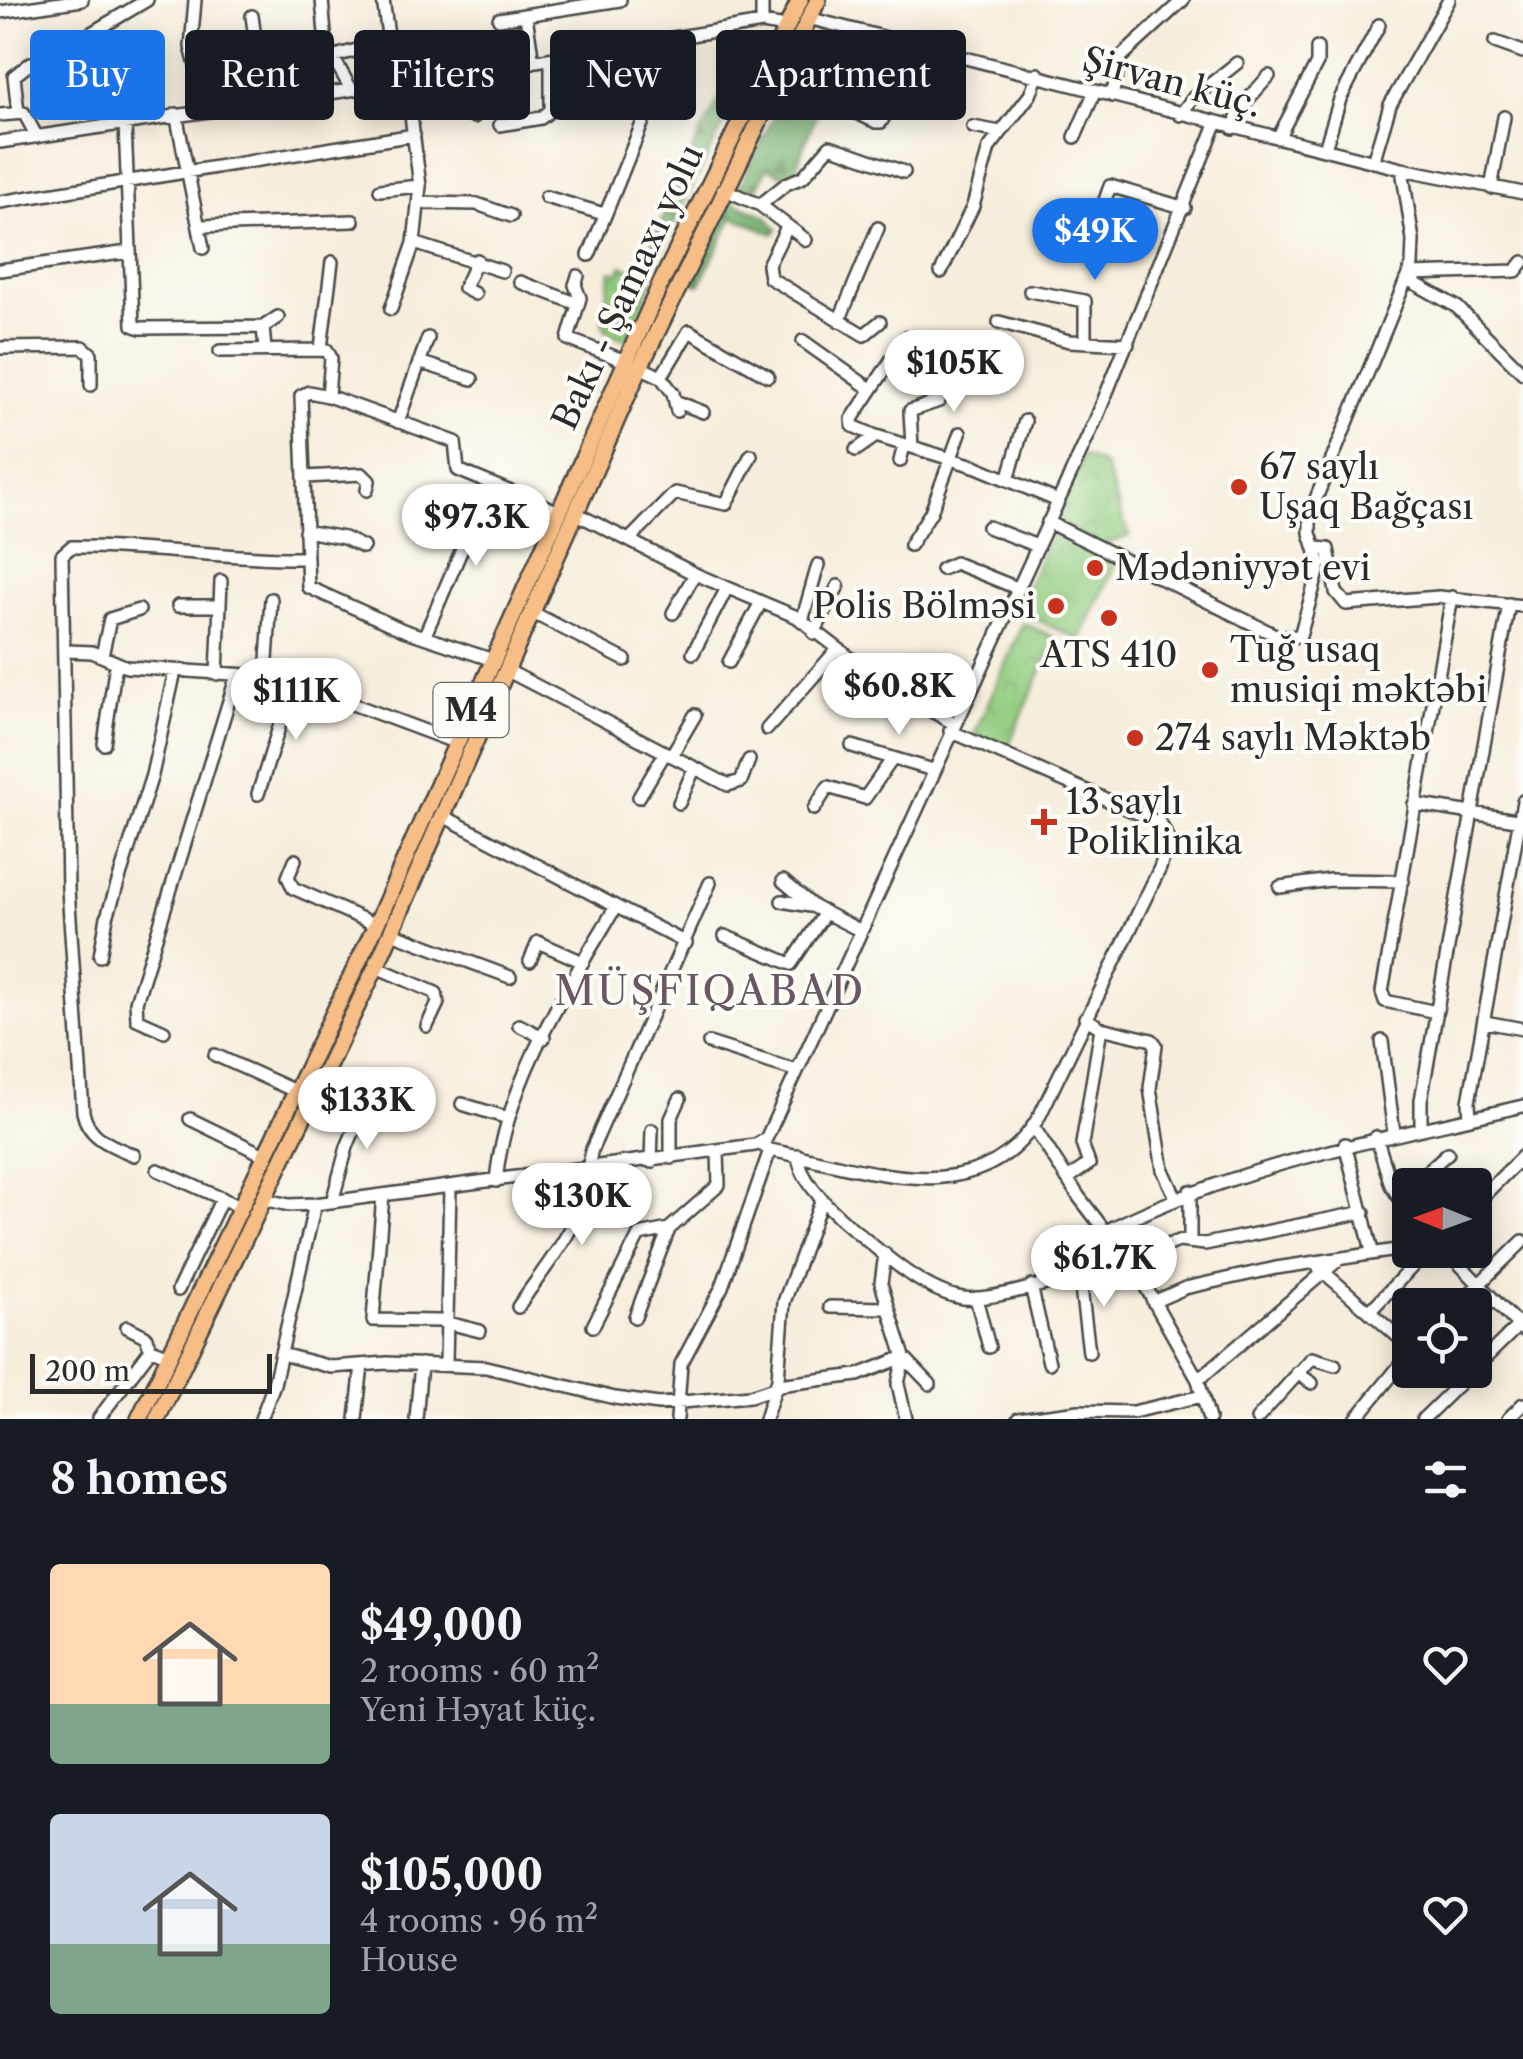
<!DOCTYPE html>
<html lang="en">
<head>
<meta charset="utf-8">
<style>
	body { margin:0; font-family:"Libre Caslon Text",serif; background:#20242c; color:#f1f3f6; height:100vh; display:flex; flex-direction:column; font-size:38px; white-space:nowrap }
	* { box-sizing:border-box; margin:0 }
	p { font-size:32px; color:#9ea1a6 }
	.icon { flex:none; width:55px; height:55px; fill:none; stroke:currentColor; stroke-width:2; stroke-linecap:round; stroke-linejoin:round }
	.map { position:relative; height:1419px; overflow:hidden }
	.drawer { display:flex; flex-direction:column; background:#171b24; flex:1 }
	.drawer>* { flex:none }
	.banner { position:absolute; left:30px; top:30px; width:1000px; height:90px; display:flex; gap:20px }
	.needle { width:65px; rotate:271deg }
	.controls { position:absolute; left:1392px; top:1168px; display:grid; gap:20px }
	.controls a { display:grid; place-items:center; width:100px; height:100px; border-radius:10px; background:#171b24; box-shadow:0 5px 25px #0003; font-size:50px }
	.scale { position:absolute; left:30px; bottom:25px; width:242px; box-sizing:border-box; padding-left:10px; border:5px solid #2b2b2b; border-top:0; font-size:28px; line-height:35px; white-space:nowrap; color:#2b2b2b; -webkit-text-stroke:8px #fdfcf7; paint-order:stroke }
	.price { position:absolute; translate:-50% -85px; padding:0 22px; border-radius:35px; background:#fff; color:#222; font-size:32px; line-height:65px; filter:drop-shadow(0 2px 5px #0008) }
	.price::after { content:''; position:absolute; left:50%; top:60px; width:30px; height:22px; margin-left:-15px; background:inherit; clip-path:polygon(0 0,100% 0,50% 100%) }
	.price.current { background:#1a73e8; color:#fff }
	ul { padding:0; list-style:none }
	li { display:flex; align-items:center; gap:30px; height:250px; padding:0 50px }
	li span { display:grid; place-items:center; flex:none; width:280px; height:200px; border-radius:10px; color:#555 }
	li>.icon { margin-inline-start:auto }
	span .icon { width:120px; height:120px; fill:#fffc; stroke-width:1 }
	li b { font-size:42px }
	h2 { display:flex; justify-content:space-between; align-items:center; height:120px; padding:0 50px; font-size:42px }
	.pill { padding:0 35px; border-radius:10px; background:#171b24; box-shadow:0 5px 25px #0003; font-size:35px; line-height:90px }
	.pill.current { background:#1a73e8; color:#fff }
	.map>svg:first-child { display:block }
	.forest { fill:url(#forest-firs); stroke:#516e4e; stroke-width:2.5 }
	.park { fill:url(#park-crowns); stroke:#607c56; stroke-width:2.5 }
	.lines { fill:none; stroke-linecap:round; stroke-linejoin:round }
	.minor-casing { stroke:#494846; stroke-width:16 }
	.highway-casing { stroke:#494846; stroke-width:20 }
	.minor { stroke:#fff; stroke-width:11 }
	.highway { stroke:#f6be86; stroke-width:15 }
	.poi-dot { fill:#c8321e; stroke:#fdfcf7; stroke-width:4 }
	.labels { text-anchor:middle; stroke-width:8; stroke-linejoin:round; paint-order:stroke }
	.shield { fill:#fdfcf7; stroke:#6a6a68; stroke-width:2.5 }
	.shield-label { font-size:32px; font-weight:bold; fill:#2b2b2b }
	.street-label { font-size:35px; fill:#2b2b2b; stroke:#fdfcf7 }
	.poi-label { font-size:35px; fill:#2b2b2b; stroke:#fdfcf7; text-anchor:start }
	.quarter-label { font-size:40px; letter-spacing:2.5px; fill:#6a5763; stroke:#fdfcf7 }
</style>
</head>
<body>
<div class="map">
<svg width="1523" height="1419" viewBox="0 0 1523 1419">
	<defs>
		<pattern id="forest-firs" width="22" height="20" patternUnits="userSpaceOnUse" patternTransform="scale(2.5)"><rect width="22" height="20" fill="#77b170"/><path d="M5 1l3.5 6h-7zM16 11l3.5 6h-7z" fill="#62905c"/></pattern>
		<pattern id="park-crowns" width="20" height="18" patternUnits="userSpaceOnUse" patternTransform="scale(2.5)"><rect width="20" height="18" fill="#94ce82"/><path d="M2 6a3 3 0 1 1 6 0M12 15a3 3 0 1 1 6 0" fill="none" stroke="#80b170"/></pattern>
	</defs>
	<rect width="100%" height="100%" fill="#fdfcf7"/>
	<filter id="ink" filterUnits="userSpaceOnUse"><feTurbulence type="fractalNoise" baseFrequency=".01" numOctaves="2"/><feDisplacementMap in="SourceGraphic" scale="20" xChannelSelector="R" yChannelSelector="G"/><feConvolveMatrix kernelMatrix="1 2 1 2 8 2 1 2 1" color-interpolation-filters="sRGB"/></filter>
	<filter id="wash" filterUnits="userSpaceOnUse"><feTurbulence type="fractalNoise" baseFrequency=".0048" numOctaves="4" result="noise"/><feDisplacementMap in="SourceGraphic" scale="40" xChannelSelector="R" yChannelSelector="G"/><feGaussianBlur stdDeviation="2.25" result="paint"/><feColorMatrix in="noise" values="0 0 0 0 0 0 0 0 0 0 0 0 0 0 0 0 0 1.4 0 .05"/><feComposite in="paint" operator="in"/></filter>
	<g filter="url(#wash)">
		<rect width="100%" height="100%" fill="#f6eedc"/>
		<path class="forest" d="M 818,31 L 842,37 L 834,50 L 842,62 L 824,92 L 792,77 Z
			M 750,72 L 656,260 L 646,257 L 695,144 L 729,82 Z
			M 789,86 L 821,102 L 793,175 L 781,175 L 768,167 L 757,188 L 747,195 L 737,191 Z
			M 728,200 L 766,216 L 777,229 L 774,234 L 733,217 L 699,285 L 689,281 Z"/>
		<path class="park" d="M 622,266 L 653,279 L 627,340 L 607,332 L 602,321 L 611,271 L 619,274 Z
			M 1083,456 L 1104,465 L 1129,536 L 1104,545 L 1054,523 Z
			M 1053,532 L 1116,562 L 1080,640 L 1016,610 Z
			M 1023,623 L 1056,638 L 1007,749 L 974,735 Z"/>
	</g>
	<g filter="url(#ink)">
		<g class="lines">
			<defs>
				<path id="minor" d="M 195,0 L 191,47 L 208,109
					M 322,0 L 326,45 L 351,89
					M 383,0 L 388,35 L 403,53 L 420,186 L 414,243 L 391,309
					M 0,12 L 82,0
					M 252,16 L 264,101
					M 526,16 L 533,62
					M 808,18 L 1402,169 L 1523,193
					M 499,19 L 620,0
					M 762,23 L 762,0
					M 78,41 L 147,0
					M 1495,42 L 1523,52
					M 286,56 L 335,56 L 393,40
					M 907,66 L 914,44
					M 471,72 L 474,117
					M 779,77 L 876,122 L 881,122 L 891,104 L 906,105
					M 1112,96 L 1121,57 L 1183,0
					M 18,112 L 14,76 L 31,63
					M 176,114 L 203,248
					M 859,114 L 874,85
					M 0,115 L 24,113 L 37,137
					M 1180,115 L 1193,98 L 1237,63
					M 125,124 L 133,325 L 140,328 L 263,327 L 265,349
					M 500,125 L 541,118 L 551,110 L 551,59
					M 973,127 L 1000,132
					M 1233,128 L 1242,106 L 1269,76
					M 1075,137 L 1095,91
					M 1278,138 L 1317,63 L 1317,48
					M 0,142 L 471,72 L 762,23 L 786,27
					M 1325,149 L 1340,99 L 1379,25
					M 1373,162 L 1390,105 L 1449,0
					M 1491,188 L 1504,117
					M 723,189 L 760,205 L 806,240
					M 380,190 L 420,186
					M 546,197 L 604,214
					M 0,202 L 414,135
					M 420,203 L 477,204 L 511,216
					M 760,205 L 786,184 L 803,177 L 830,146 L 904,172
					M 202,226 L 353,221
					M 787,227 L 768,265 L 770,278 L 864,335 L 880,322
					M 1094,231 L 1110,186 L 1185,208
					M 414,243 L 502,271
					M 589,255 L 665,67 L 669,39
					M 0,270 L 128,252
					M 941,272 L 973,206 L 989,148 L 1030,95 L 1038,74
					M 1409,274 L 1516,271 L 1523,262
					M 578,276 L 575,285 L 580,298 L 568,339 L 625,361
					M 1407,279 L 1457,307 L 1523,373
					M 520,282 L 578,304
					M 1030,291 L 1085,301 L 1085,342
					M 475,294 L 464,288 L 477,260
					M 839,321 L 878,228
					M 999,322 L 1069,341 L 1128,344
					M 263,327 L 278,317
					M 803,341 L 869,388
					M 0,348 L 83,347 L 91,354 L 91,385
					M 321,348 L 332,262
					M 220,351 L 327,350 L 331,358 L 328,396
					M 419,362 L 472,379
					M 640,367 L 661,377 L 689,331 L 768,376
					M 661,377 L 673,393 L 677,411
					M 675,401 L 703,412
					M 398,422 L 428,338
					M 876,436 L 853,426 L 852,419 L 906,338
					M 912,447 L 910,411 L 939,401 L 944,348 L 950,344 L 969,349
					M 856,450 L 876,436 L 977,467 L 1058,501
					M 900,461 L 904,446
					M 305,477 L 362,474 L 369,481 L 367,490
					M 1008,480 L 1025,421
					M 575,513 L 695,574 L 797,617 L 887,686 L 953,723
					M 1048,522 L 1279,637 L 1300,636 L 1320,565 L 1310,533 L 1310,513 L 1412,265 L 1413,240 L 1402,169
					M 988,527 L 1037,546
					M 305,531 L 344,538 L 363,547
					M 629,540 L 675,493 L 726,504 L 751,455
					M 910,545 L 931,512 L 960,433
					M 1316,548 L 1328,549 L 1336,592 L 1346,604 L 1439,597 L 1523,606
					M 942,569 L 955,563 L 1017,588
					M 178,606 L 220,606
					M 531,612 L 625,660
					M 673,613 L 695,574
					M 802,621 L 818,565
					M 814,633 L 838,586
					M 425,635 L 489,486
					M 67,651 L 92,652 L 127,667 L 280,677 L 457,743
					M 693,653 L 727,588
					M 102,656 L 110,619 L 139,610
					M 493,660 L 403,630 L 308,587 L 301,396 L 309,392 L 328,396 L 455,442 L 458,470 L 557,511
					M 729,662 L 761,602
					M 506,670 L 728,785 L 741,781 L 749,760
					M 217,674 L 221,581
					M 266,675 L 271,599
					M 767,729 L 836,651
					M 104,744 L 116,663
					M 852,746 L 933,770
					M 671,756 L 695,715
					M 258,794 L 294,680
					M 639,797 L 665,753
					M 679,803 L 694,769
					M 1414,804 L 1523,821
					M 814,809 L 828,787 L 865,798 L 893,758
					M 443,816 L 686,943
					M 295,860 L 288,877 L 293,888 L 376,925
					M 783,881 L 814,907 L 861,931
					M 1280,887 L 1330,880 L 1403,881
					M 782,901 L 810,906
					M 392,933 L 510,977
					M 725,936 L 791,964 L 825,913
					M 100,956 L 107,917 L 152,775 L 175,671
					M 530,961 L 538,942 L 583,962
					M 376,967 L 436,993 L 438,1003 L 427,1026
					M 1436,1012 L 1385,1001 L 1382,992 L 1452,597
					M 1085,1018 L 1101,1028 L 1152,1040 L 1156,1045 L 1150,1088 L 1163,1170 L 1175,1196
					M 1485,1022 L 1523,1029
					M 519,1025 L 544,1038
					M 164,1031 L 137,1019 L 136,1002 L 237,675
					M 1382,1041 L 1394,1133
					M 709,1043 L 797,1071
					M 215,1055 L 297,1092
					M 462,1104 L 508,1118
					M 1470,1118 L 1469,1102 L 1523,801
					M 190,1119 L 266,1156
					M 1033,1126 L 1079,1197 L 1139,1275 L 1198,1380 L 1209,1419
					M 1421,1128 L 1421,1100 L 1509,604
					M 1376,1137 L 1391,1185 L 1410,1214
					M 760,1144 L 770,1150 C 861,1167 981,1218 1040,1115 L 1160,868 L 1169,840 L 1160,823 L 950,731
					M 1345,1144 L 1372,1251
					M 134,1155 C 112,1146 88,1138 83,1112 L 68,889 L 62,555 L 71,547 C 150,546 227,559 305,558
					M 798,1155 C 799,1181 833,1212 852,1228 C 881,1252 924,1292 963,1298 C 1002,1303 1137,1256 1179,1241 L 1205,1244 L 1364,1212
					M 671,1158 L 671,1119 L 680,1099
					M 651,1162 L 652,1130
					M 158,1170 L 241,1207
					M 1067,1179 L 1089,1164 L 1082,1144 L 1101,1028
					M 496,1181 C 505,1084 566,990 615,908
					M 1412,1185 L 1448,1153
					M 1190,1191 L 1190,1241
					M 383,1195 L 373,1320 L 440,1321 L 480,1331
					M 263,1199 L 289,1205 L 315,1204 L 755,1145 L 766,1139 L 1096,419 L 1216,124
					M 332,1202 L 347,1147 L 369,1094
					M 1475,1204 L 1523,1156
					M 1108,1230 C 1242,1163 1379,1140 1523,1106
					M 1446,1250 L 1523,1330
					M 885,1254 L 881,1283 L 904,1357 L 898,1384 L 906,1419
					M 1319,1268 L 1410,1347
					M 1079,1272 L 1089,1352
					M 1031,1286 L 1049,1363
					M 178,1290 L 222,1198
					M 976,1298 L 989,1347
					M 1153,1302 L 1185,1288 L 1276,1268 L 1410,1248
					M 1458,1305 L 1523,1241
					M 518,1307 C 541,1272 571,1238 585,1197 C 590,1182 587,1165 592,1149 L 710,883
					M 830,1307 L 886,1308
					M 1370,1311 L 1428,1250
					M 635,1317 L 669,1229 L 719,1185 L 718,1151
					M 593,1326 L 639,1235 L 669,1229
					M 127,1327 L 145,1336 L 151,1349
					M 281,1354 L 331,1367 L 387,1363 L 486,1367 L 615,1398 L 659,1404 L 750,1396 L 786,1384 L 858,1375 L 904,1357 L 930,1384
					M 446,1363 L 450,1187
					M 1475,1368 L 1523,1321
					M 1297,1373 L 1312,1383
					M 1198,1380 L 1337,1261
					M 99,1418 L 151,1349 L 170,1356
					M 261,1419 L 274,1384 L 315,1204
					M 356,1419 L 362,1365
					M 416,1419 L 421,1364
					M 677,1419 L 681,1364 L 722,1287 L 770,1150
					M 765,1419 L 778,1379 L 784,1302 L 822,1199
					M 1018,1419 L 1079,1411 L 1133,1412 L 1202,1396
					M 1257,1419 L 1312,1358 L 1335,1365
					M 1356,1419 L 1410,1353
					M 1423,1419 L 1473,1370
					M 1508,1419 L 1523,1404"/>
				<path id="highway" d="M 139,1419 L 376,925 L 660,285 L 800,0
					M 157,1419 L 376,967 L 640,367 L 818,0"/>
			</defs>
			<use href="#minor" class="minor-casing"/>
			<use href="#highway" class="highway-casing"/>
			<use href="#minor" class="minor"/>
			<use href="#highway" class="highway"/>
		</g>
	</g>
	<g class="poi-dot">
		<circle cx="1239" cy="487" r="10"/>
		<circle cx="1095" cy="568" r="10"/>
		<circle cx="1056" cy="606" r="10"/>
		<circle cx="1109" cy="618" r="10"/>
		<circle cx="1210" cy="670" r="10"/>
		<circle cx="1135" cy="738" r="10"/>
		<path d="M1039 807h10v10h10v10h-10v10h-10v-10h-10v-10h10z"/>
	</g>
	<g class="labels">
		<rect class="shield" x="433.5" y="683" width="75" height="54" rx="8"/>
		<g class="shield-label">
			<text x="471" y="721">M4</text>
		</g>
		<g class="street-label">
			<text transform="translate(1172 82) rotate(15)" y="12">Şirvan küç.</text>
			<text transform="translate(628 287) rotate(-65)" y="12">Bakı - Şamaxı yolu</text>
		</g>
		<g class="poi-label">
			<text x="1259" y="479">67 saylı<tspan x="1259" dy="40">Uşaq Bağçası</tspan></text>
			<text x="1115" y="580">Mədəniyyət evi</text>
			<text x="1036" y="618" text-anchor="end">Polis Bölməsi</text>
			<text x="1230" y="662">Tuğ usaq<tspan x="1230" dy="40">musiqi məktəbi</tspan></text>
			<text x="1109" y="667" text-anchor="middle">ATS 410</text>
			<text x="1155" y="750">274 saylı Məktəb</text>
			<text x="1066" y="814">13 saylı<tspan x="1066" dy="40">Poliklinika</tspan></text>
		</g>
		<g class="quarter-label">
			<text x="710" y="1005">MÜŞFIQABAD</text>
		</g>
	</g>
</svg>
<div class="controls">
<a><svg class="needle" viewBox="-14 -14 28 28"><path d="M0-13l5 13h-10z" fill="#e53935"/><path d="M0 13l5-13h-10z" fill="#9ea1a6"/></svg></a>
<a><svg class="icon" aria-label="locate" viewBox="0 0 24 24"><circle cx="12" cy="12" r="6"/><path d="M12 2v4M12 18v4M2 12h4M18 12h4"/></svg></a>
</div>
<div class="scale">200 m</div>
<b class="price current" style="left:1095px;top:283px">$49K</b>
<b class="price" style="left:954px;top:415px">$105K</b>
<b class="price" style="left:476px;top:569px">$97.3K</b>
<b class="price" style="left:899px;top:738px">$60.8K</b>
<b class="price" style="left:296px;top:743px">$111K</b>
<b class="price" style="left:367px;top:1152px">$133K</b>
<b class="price" style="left:582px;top:1248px">$130K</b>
<b class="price" style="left:1104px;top:1310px">$61.7K</b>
<div class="banner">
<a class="pill current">Buy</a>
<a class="pill">Rent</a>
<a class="pill">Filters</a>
<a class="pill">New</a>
<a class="pill">Apartment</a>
</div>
</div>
<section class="drawer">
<h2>8 homes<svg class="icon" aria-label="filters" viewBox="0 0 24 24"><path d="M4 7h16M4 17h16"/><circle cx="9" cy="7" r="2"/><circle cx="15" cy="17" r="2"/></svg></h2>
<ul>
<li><span style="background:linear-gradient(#ffd9b3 70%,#7fa58c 0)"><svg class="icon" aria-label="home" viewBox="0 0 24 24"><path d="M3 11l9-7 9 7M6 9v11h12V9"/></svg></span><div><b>$49,000</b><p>2 rooms · 60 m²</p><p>Yeni Həyat küç.</p></div><svg class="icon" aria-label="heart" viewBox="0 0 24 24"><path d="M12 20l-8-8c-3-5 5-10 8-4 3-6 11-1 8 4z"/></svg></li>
<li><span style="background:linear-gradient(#c9d6e8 65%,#7fa58c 0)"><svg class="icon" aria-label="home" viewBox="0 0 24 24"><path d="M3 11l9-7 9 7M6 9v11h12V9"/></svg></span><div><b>$105,000</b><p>4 rooms · 96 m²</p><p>House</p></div><svg class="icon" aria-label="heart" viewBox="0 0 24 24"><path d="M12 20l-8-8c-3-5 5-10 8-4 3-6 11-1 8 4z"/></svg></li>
</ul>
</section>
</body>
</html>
